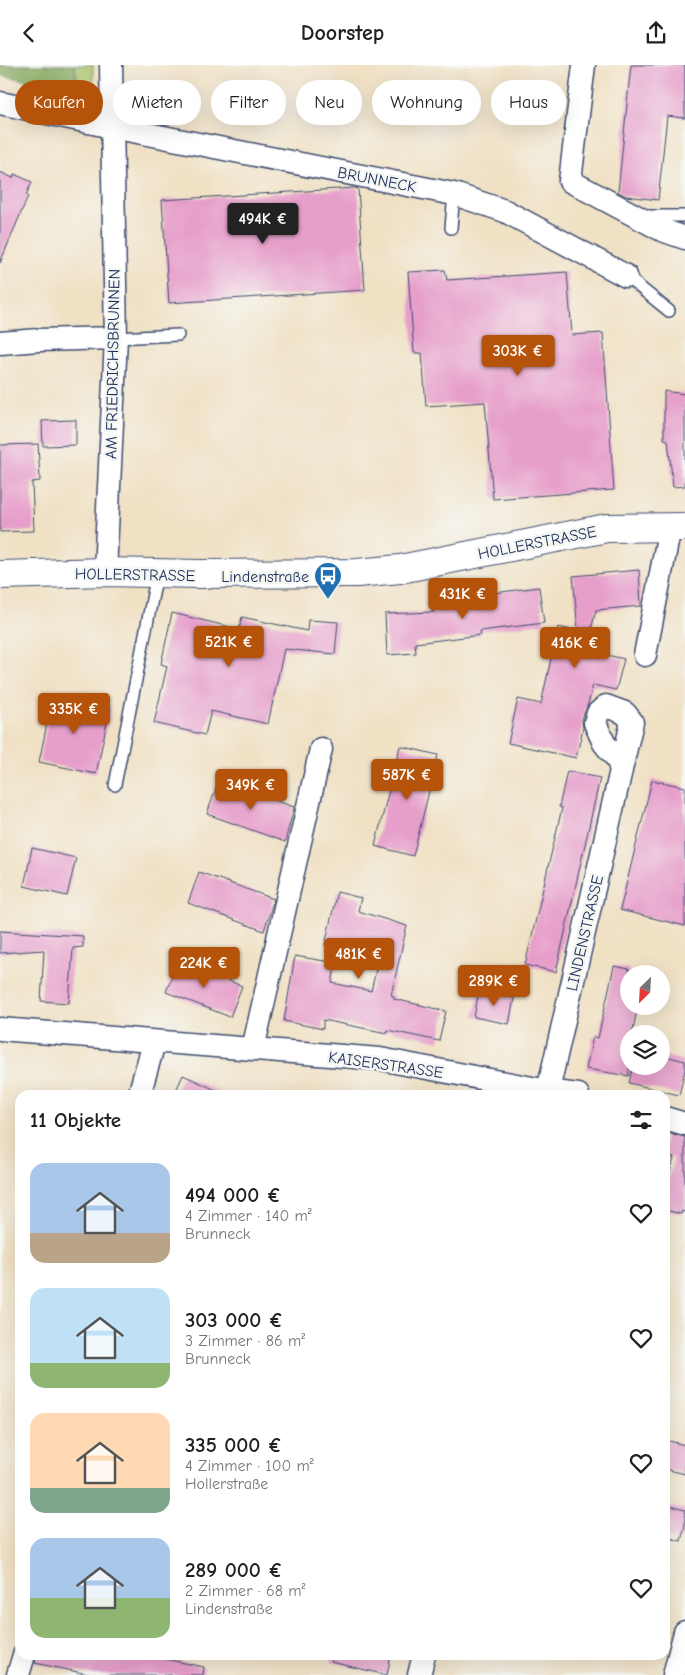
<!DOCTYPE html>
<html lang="de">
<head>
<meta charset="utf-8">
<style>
	body { margin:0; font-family:"Comic Neue",sans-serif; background:#f6f6f6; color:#202124; height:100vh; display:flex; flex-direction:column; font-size:19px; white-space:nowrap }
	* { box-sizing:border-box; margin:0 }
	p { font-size:16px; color:#757577 }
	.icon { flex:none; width:28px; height:28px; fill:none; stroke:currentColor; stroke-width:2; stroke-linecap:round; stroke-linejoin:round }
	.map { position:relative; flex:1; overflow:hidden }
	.details { position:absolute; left:15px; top:1025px; width:655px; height:570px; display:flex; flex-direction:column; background:#fff; border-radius:15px; box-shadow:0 5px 20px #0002 }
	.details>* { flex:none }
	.hud { position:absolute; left:15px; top:15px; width:655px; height:45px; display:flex; gap:10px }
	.needle { width:32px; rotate:204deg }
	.tools { position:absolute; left:620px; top:900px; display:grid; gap:10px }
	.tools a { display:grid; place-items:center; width:50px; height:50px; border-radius:50%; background:#fff; box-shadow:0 5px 20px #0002; font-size:25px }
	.price { position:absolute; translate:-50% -42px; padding:0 11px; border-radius:5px; background:#b45309; color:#fff; font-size:16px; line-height:32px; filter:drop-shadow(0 1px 2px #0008) }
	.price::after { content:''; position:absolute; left:50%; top:30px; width:15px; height:11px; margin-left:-8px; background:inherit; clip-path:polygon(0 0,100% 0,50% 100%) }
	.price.on { background:#222; color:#fff }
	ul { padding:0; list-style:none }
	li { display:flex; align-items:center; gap:15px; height:125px; padding:0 15px }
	li span { display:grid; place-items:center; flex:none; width:140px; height:100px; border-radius:15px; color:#555 }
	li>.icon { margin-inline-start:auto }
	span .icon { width:60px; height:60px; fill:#fffc; stroke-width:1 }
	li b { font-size:21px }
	h2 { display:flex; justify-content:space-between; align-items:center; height:60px; padding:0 15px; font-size:21px }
	.tag { padding:0 18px; border-radius:22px; background:#fff; box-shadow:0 5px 20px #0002; font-size:18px; line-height:45px }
	.tag.on { background:#b45309; color:#fff }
	header { display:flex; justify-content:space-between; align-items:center; height:65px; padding:0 15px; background:#fff; font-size:22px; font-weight:800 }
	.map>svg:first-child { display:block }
	.green { fill:#acc66c; stroke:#647a65 }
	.forest { fill:#89ab60; stroke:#526d5f }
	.building { fill:#e69eca }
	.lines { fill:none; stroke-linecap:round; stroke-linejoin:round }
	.lane-casing { stroke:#3b4a6d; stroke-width:14 }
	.street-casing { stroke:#3b4a6d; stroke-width:25 }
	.primary-casing { stroke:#3b4a6d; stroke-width:30 }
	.lane { stroke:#fff; stroke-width:11 }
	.street { stroke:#fff; stroke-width:22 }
	.primary { stroke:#fff; stroke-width:28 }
	.labels { text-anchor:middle; stroke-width:5; stroke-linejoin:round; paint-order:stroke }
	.street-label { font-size:16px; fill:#1b2f5e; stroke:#f6f6f2 }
	.poi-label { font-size:16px; fill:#1b2f5e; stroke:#f6f6f2; text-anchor:end }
</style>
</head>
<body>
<header><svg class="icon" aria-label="back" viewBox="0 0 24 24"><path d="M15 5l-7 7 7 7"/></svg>Doorstep<svg class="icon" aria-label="share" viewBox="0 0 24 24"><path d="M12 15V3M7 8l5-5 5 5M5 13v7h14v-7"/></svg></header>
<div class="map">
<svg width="685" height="1610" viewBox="0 0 685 1610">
	<rect width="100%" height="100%" fill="#f6f6f2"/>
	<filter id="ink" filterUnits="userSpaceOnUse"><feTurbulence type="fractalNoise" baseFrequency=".02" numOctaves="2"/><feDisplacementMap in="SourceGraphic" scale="10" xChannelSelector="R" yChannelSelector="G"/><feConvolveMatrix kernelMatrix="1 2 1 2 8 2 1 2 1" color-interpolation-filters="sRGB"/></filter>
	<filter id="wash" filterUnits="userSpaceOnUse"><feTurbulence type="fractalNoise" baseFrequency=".0096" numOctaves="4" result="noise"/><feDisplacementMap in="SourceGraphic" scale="20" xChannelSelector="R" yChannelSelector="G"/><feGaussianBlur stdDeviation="1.12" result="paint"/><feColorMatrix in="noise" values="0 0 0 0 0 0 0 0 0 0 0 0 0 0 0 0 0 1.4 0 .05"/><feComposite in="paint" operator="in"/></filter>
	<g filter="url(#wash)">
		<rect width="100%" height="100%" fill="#f0e1c5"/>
		<path class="green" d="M 75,0 L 93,0 L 94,29 L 78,26 Z"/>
		<path class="forest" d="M 0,0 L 75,0 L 78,26 L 0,10 Z"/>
		<g id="blocks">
			<path class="building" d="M 631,0 L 685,0 L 685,53 L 667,51 L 658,135 L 626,131 L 618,127 Z
				M 0,107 L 13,113 L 14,109 L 32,117 L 26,130 L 28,131 L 0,198 Z
				M 355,123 L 358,124 L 365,225 L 169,238 L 162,135 Z
				M 445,205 L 447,215 L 567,207 L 572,270 L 603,268 L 614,425 L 493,434 L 485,337 L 426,341 L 422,288 L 414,288 L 408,207 Z
				M 664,326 L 685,329 L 685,421 L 673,422 L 668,375 L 664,374 Z
				M 76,355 L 76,380 L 43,381 L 42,356 Z
				M 38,379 L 40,416 L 32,417 L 34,466 L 0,467 L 0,380 Z
				M 639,505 L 641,541 L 596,545 L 586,585 L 624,594 L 616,625 L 593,620 L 588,639 L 582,654 L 583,663 L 576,693 L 508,678 L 518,634 L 541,639 L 558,562 L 578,566 L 573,511 Z
				M 539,522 L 544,558 L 480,566 L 481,570 L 415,578 L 416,588 L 387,590 L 385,549 L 434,547 L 433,543 L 494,535 L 494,528 Z
				M 172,548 L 239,564 L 242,552 L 307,566 L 308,555 L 338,557 L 335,589 L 284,584 L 268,659 L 211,646 L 205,670 L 154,658 L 167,601 L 161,599 Z
				M 53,630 L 110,643 L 96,709 L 39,697 Z
				M 400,681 L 438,690 L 413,791 L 375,781 Z
				M 567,706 L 600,713 L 556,907 L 525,900 L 562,743 L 559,742 Z
				M 219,715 L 294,742 L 285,777 L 207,749 Z
				M 652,715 L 685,722 L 685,861 L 620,845 Z
				M 32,783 L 76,793 L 67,831 L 24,821 Z
				M 199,807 L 274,834 L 264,866 L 188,838 Z
				M 337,827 L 361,833 L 358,846 L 407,861 L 391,930 L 394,931 L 394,934 L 446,946 L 439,976 L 387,965 L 387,968 L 323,955 L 323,964 L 284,956 L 295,891 L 336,898 L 332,918 L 371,926 L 379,892 L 325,880 Z
				M 0,866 L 83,871 L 83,882 L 73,883 L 69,938 L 41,936 L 44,885 L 0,888 Z
				M 178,896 L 242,921 L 230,952 L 166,927 Z
				M 614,901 L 629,904 L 629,941 L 638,941 L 632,969 L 629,969 L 629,1011 L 586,1004 L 593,972 L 598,973 Z
				M 479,926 L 514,933 L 509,959 L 474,952 Z
				M 661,990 L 685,996 L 685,1005 L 679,1030 L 629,1018 L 633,1001 L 661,1001 Z
				M 183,1010 L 227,1030 L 174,1030 Z
				M 665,1067 L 685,1072 L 685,1147 L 682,1146 L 681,1149 L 665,1145 L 665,1125 L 674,1093 L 665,1091 Z
				M 665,1375 L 685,1380 L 685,1409 L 665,1404 Z
				M 665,1440 L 685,1445 L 685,1460 L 681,1476 L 665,1472 Z
				M 37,1590 L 146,1590 L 204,1602 L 203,1610 L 92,1610 L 35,1598 Z
				M 332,1590 L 391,1590 L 387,1610 L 331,1597 Z"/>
		</g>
	</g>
	<g filter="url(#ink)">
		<use href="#blocks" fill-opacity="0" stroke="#3b4a6d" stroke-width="1"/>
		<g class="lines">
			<defs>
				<path id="lane" d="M 645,151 L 685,151
					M 451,163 L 454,129
					M 626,211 L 669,246
					M 116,273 L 178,270
					M 115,720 L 157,509"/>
				<path id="street" d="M 584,0 L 570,116 L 662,165 L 685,173
					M 0,38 L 112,62 L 454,129 L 505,146 L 626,211
					M 0,278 L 39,275 L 116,273
					M 105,507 L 116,273 L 111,0
					M 645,590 L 670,462
					M 0,964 L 380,994 L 548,1026 L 578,1030
					M 253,984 L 321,684
					M 139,1030 L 154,978
					M 547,1030 L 613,740 L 632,657 L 625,648 L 606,641 L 598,648 L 595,658 L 604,678 L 618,695 L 621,706
					M 665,1053 L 685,1059
					M 18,1610 L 24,1590
					M 419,1610 L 424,1590
					M 674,1610 L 685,1567"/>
				<path id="primary" d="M 0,510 L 105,507 L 201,509 L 357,508 L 400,504 L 607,463 L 685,462"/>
			</defs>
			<use href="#lane" class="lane-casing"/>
			<use href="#street" class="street-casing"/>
			<use href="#primary" class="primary-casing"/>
			<use href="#lane" class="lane"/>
			<use href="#street" class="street"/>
			<use href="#primary" class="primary"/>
		</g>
	</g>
	<defs>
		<symbol id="bus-pin" viewBox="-11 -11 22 30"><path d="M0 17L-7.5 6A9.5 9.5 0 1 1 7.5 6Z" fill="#1f6fb2" stroke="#f6f6f2"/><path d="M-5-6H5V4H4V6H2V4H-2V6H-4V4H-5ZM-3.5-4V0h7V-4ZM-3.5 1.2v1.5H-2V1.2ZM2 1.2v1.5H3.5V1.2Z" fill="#fff"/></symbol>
	</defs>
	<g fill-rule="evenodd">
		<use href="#bus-pin" x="312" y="495" width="32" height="43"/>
	</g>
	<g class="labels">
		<g class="street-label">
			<text transform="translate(377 114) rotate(11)" y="6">BRUNNECK</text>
			<text transform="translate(112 299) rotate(-89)" y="6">AM FRIEDRICHSBRUNNEN</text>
			<text transform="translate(537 477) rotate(-11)" y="6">HOLLERSTRASSE</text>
			<text transform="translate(135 509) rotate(1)" y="6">HOLLERSTRASSE</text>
			<text transform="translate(584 868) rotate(-77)" y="6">LINDENSTRASSE</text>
			<text transform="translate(386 999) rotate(8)" y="6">KAISERSTRASSE</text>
		</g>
		<g class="poi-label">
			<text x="309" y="517">Lindenstraße</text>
		</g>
	</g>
</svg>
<div class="tools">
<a><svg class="needle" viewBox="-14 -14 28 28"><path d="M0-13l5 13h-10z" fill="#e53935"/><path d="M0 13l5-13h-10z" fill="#757577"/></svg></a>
<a><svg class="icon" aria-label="layers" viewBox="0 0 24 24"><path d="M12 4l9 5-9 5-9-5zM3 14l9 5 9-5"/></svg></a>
</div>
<b class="price on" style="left:263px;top:180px">494K €</b>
<b class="price" style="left:518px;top:312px">303K €</b>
<b class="price" style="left:463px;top:555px">431K €</b>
<b class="price" style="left:229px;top:603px">521K €</b>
<b class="price" style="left:575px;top:604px">416K €</b>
<b class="price" style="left:74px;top:670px">335K €</b>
<b class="price" style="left:407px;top:736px">587K €</b>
<b class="price" style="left:251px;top:746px">349K €</b>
<b class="price" style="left:359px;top:915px">481K €</b>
<b class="price" style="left:204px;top:924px">224K €</b>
<b class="price" style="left:494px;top:942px">289K €</b>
<div class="hud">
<a class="tag on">Kaufen</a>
<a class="tag">Mieten</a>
<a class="tag">Filter</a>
<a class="tag">Neu</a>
<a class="tag">Wohnung</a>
<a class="tag">Haus</a>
</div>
<section class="details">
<h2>11 Objekte<svg class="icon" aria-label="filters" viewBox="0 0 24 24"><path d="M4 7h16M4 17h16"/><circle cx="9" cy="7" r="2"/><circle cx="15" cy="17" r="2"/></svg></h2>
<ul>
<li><span style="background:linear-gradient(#a9c7e8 70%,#b9a48a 0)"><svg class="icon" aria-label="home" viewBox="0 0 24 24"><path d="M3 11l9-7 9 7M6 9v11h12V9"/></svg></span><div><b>494 000 €</b><p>4 Zimmer · 140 m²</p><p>Brunneck</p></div><svg class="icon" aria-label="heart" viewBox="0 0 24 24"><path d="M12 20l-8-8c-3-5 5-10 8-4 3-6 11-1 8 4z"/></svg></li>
<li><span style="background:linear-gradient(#bfe0f5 75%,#8fb573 0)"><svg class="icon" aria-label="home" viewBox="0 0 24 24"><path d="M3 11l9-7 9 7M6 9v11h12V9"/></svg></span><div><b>303 000 €</b><p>3 Zimmer · 86 m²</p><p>Brunneck</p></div><svg class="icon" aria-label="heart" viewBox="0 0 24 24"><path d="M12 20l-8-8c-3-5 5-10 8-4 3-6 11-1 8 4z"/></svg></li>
<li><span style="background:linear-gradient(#ffd9b3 75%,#7fa58c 0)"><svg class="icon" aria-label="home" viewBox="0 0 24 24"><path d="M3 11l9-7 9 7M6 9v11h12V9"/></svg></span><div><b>335 000 €</b><p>4 Zimmer · 100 m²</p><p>Hollerstraße</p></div><svg class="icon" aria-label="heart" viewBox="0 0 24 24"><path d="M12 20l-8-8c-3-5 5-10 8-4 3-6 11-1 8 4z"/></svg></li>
<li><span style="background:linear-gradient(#a9c7e8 60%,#8fb573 0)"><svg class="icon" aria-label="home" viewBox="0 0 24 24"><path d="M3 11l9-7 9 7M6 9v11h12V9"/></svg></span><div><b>289 000 €</b><p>2 Zimmer · 68 m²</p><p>Lindenstraße</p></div><svg class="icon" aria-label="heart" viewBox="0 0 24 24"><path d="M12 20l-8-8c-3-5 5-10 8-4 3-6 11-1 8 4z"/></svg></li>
</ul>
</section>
</div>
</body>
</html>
